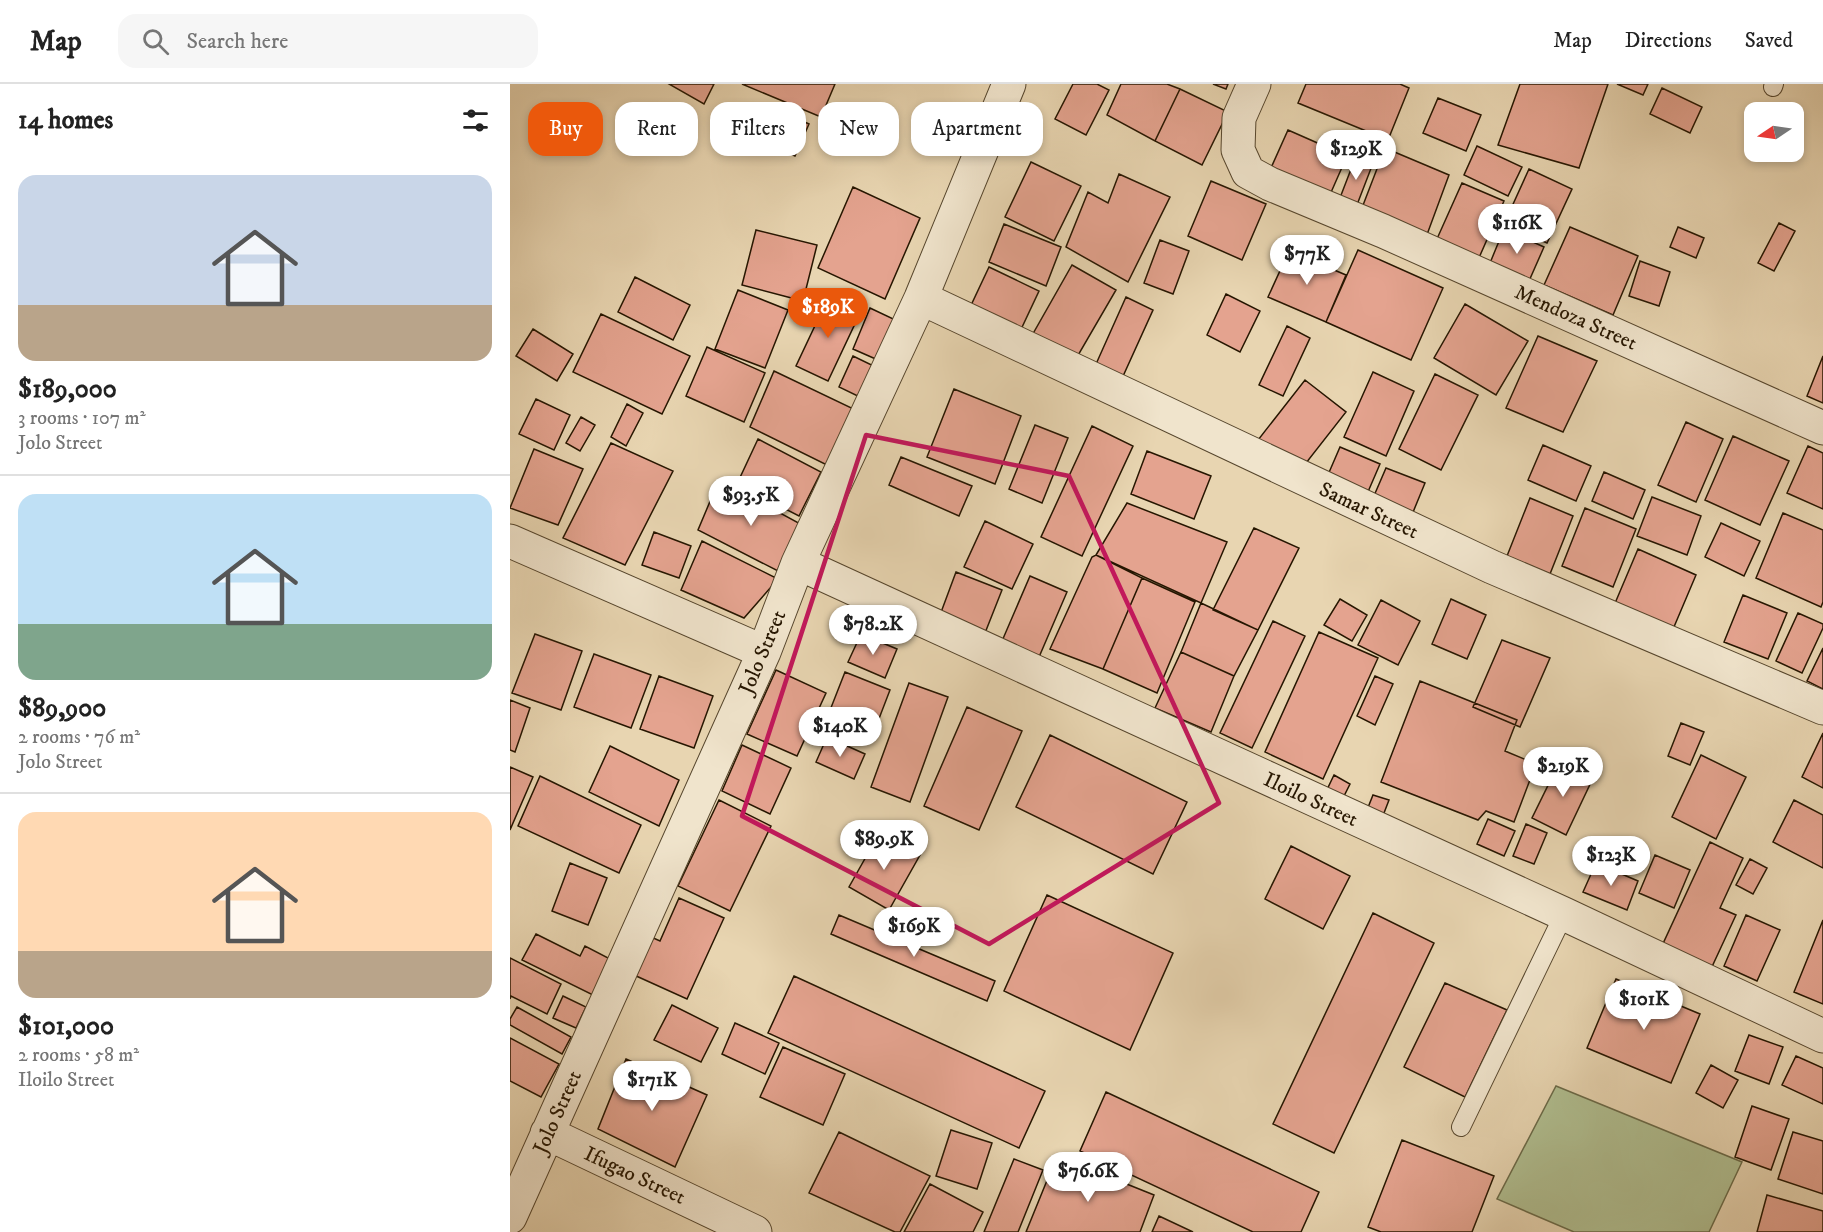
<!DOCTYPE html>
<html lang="en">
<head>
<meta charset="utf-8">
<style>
	body { margin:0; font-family:"IM FELL DW Pica",serif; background:#f6f6f6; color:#222; height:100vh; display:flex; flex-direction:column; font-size:22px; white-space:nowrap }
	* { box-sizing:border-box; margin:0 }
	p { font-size:20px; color:#767676 }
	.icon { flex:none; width:33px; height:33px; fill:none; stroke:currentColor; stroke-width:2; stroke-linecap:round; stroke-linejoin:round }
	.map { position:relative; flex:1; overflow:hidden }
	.side { display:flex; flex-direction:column; background:#fff; width:510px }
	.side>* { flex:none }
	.top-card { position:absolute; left:18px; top:18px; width:570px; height:54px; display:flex; gap:12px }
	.needle { width:39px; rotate:257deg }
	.fabs { position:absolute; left:1234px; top:18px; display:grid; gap:12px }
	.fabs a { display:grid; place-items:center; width:60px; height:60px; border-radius:12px; background:#fff; box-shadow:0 3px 9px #0003; font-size:30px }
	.price { position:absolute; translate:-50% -51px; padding:0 14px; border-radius:21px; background:#fff; color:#222; font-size:20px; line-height:39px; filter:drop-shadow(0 2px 3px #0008) }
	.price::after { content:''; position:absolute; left:50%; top:36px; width:18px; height:14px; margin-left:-9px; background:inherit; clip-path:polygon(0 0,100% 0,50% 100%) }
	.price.active { background:#ea580c; color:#fff }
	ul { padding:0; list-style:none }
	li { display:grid; align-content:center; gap:12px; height:318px; padding:0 18px }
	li+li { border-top:2px solid #e0e0e0 }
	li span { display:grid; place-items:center; height:186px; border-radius:18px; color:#555 }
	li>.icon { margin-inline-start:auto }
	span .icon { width:108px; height:108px; fill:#fffc; stroke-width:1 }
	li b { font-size:26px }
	h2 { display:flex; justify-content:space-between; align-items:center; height:72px; padding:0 18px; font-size:26px }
	.pill { padding:0 21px; border-radius:18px; background:#fff; box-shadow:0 3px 9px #0003; font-size:21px; line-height:54px }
	.pill.active { background:#ea580c; color:#fff }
	header { display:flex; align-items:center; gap:36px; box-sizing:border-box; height:84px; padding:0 30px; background:#fff; border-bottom:2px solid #e0e0e0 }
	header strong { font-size:28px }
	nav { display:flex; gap:33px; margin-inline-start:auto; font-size:21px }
	.search { width:420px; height:54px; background:#f6f6f6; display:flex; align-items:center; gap:15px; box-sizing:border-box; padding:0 21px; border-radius:18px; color:#767676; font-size:22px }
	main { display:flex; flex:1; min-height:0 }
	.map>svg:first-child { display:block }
	.green { fill:#b0be90; stroke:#6b6a48; stroke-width:1.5 }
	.building { fill:#e4a38f; stroke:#261601; stroke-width:1.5 }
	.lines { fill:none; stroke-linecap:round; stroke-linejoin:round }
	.lane-casing { stroke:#56462d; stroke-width:20 }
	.street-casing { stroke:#56462d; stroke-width:35 }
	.lane { stroke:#f0e4cc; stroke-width:18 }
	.street { stroke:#f0e4cc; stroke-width:33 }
	.marked { fill:none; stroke:#c2185b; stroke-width:4.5; stroke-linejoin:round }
	.labels { text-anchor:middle; stroke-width:4.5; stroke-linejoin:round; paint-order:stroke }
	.street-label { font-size:21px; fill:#261601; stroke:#f0e4cc }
</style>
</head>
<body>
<header>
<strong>Map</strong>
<div class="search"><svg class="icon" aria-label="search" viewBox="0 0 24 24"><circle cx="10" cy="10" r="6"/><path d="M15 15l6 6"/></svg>Search here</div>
<nav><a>Map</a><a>Directions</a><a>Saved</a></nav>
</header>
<main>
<section class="side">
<h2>14 homes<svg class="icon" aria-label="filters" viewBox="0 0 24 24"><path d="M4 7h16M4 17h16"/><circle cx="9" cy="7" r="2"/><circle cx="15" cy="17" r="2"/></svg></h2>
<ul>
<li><span style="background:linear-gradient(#c9d6e8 70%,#b9a48a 0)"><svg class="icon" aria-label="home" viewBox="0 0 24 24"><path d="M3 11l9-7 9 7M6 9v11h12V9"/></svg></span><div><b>$189,000</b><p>3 rooms · 107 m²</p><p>Jolo Street</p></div></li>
<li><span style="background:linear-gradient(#bfe0f5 70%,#7fa58c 0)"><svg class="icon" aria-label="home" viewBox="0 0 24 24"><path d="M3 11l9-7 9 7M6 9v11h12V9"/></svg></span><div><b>$89,900</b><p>2 rooms · 76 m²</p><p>Jolo Street</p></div></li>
<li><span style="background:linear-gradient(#ffd9b3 75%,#b9a48a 0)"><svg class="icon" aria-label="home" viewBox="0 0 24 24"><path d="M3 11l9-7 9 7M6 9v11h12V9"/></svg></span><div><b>$101,000</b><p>2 rooms · 58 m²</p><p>Iloilo Street</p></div></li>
</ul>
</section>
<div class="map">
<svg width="1313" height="1148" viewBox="0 0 1313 1148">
	<rect width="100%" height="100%" fill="#e8d5b1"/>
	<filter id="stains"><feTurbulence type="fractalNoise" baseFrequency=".00333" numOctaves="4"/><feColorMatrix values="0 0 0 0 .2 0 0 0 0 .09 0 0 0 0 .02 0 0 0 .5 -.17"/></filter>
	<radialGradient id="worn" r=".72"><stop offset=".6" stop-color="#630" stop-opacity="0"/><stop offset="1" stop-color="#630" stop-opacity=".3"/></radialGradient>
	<path class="green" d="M 1046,1002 L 1232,1078 L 1199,1148 L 1064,1148 L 987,1115 Z"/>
	<path class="building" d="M 159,0 L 204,0 L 194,20 Z
		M 232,0 L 325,0 L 311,33 Z
		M 563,0 L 587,0 L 599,6 L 576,51 L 545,35 Z
		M 611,0 L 657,0 L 670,5 L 645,57 L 597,31 Z
		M 703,0 L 718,0 L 716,5 Z
		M 796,0 L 890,0 L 899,4 L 878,56 L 788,19 Z
		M 1010,0 L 1098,0 L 1069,84 L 988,61 Z
		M 1107,0 L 1138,0 L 1133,11 Z
		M 1152,4 L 1192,23 L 1180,49 L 1140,30 Z
		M 670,5 L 718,28 L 692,81 L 645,57 Z
		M 928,14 L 971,31 L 956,67 L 913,49 Z
		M 267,26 L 299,40 L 285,72 L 253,58 Z
		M 778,46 L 837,72 L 815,122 L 756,95 Z
		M 967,62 L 1012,83 L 998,112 L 954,91 Z
		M 875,64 L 939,91 L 915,156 L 850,129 Z
		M 848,67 L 865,74 L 845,126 L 828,119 Z
		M 521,78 L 571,102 L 544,157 L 495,133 Z
		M 1019,85 L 1062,105 L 1037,159 L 994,140 Z
		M 609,90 L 660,113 L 618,198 L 556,163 L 578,108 L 598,119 Z
		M 701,97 L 756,120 L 732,176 L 678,152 Z
		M 952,99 L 994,117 L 968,176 L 926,157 Z
		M 343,103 L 410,134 L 375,215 L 308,184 Z
		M 1269,139 L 1285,147 L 1264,187 L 1248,179 Z
		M 494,140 L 551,163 L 536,202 L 479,178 Z
		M 1060,143 L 1128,172 L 1103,231 L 1034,201 Z
		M 1168,143 L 1194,154 L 1186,174 L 1160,163 Z
		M 994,145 L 1034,163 L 1019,197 L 980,179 Z
		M 246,146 L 307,161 L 293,217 L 232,201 Z
		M 650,156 L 679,167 L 663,210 L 634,199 Z
		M 848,166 L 933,204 L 901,276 L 816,238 Z
		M 779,167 L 836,191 L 816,238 L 758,213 Z
		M 1130,177 L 1160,188 L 1149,222 L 1119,212 Z
		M 562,181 L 606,206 L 563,280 L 520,255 Z
		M 479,183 L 529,207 L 506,256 L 456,232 Z
		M 125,193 L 180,221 L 163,256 L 108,228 Z
		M 228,206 L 278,226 L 255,284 L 205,265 Z
		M 716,210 L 750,227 L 730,268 L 697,251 Z
		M 319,212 L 351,227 L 318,297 L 286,282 Z
		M 616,213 L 643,226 L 609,301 L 582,289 Z
		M 955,220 L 1018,257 L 986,311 L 924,274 Z
		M 360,224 L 394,240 L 377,280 L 343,265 Z
		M 91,230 L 180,272 L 152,330 L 63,288 Z
		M 777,242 L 800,254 L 773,312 L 749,301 Z
		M 23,245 L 63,270 L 47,297 L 6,272 Z
		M 1028,252 L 1087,277 L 1053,348 L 996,324 Z
		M 197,263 L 255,289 L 234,338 L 176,312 Z
		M 343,272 L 372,286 L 358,317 L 329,303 Z
		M 1313,272 L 1313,319 L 1297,312 Z
		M 264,287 L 352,329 L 325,385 L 240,343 Z
		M 863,288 L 904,307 L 876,372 L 834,353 Z
		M 925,290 L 968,311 L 931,386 L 889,365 Z
		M 795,296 L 836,328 L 789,388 L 748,356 Z
		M 444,305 L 511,332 L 485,400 L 417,373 Z
		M 26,315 L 60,331 L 44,366 L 9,350 Z
		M 117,320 L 133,329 L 116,362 L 101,353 Z
		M 71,333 L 85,341 L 70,367 L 56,359 Z
		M 1176,338 L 1213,355 L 1186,418 L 1148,401 Z
		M 525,341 L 558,354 L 532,419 L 499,405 Z
		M 582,342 L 623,362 L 572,472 L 531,453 Z
		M 1223,352 L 1279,377 L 1250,441 L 1195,416 Z
		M 248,355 L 311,388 L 289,432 L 227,400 Z
		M 101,359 L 163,387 L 115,481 L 53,454 Z
		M 1033,361 L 1081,382 L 1066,417 L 1018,396 Z
		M 1298,362 L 1313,369 L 1313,425 L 1277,409 Z
		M 830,363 L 870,380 L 854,417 L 814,400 Z
		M 24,365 L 73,385 L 48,441 L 0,424 Z
		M 637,367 L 701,392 L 684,435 L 621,410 Z
		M 391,373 L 462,402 L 449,432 L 379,401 Z
		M 876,384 L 915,399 L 899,438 L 860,421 Z
		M 1094,388 L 1135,406 L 1123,435 L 1082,417 Z
		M 209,396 L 296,443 L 272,489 L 188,446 Z
		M 1142,413 L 1191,432 L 1177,471 L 1127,452 Z
		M 1020,414 L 1063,432 L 1040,490 L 997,472 Z
		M 617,419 L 717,458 L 691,519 L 586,471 Z
		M 1075,424 L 1126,445 L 1103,503 L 1052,482 Z
		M 1273,429 L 1313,446 L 1313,518 L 1311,523 L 1246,494 Z
		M 475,437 L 523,460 L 502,505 L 454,483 Z
		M 1211,439 L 1250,457 L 1234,492 L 1195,473 Z
		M 744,444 L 789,464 L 748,546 L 703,526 Z
		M 144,448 L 181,462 L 169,494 L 132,481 Z
		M 192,457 L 268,495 L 234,534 L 171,506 Z
		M 1128,465 L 1186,491 L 1158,557 L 1100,531 Z
		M 586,471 L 632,494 L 593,585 L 540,565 L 582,473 Z
		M 446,488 L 492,506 L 475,549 L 430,531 Z
		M 520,492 L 557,508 L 526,580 L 489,564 Z
		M 632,494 L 685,518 L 647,609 L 593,585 Z
		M 1233,511 L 1277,529 L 1258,575 L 1214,558 Z
		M 830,515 L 857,531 L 842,557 L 814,541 Z
		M 941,515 L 976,531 L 957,575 L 922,560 Z
		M 871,516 L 910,537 L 888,581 L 848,561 Z
		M 691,519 L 748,546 L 724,592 L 671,568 Z
		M 1288,529 L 1313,540 L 1313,544 L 1292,589 L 1266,577 Z
		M 763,537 L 795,552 L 742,664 L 710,649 Z
		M 809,548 L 868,574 L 813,695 L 755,668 Z
		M 25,550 L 72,567 L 51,626 L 2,609 Z
		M 351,550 L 387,565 L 375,594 L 338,578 Z
		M 992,556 L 1040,574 L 1010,643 L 963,623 Z
		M 1313,564 L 1313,605 L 1297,597 Z
		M 671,568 L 724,592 L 701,648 L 645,624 Z
		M 84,570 L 141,591 L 121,644 L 64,623 Z
		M 266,586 L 316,609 L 287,672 L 237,650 Z
		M 335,588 L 380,606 L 360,658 L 315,639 Z
		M 149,592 L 203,612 L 184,664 L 130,645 Z
		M 865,592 L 883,600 L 865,641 L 847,632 Z
		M 910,597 L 1007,636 L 995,667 L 1026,680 L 1004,738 L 976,727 L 968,736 L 871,698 Z
		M 399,599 L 438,613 L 400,718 L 361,703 Z
		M 0,616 L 20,624 L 5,668 L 0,666 Z
		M 457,623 L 512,647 L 469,746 L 414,722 Z
		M 1171,639 L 1194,648 L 1180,681 L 1158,672 Z
		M 1313,649 L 1313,704 L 1292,693 Z
		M 540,651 L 677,718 L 643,790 L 506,723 Z
		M 317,653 L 355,670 L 344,695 L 306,678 Z
		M 232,661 L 281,684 L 260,730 L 212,707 Z
		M 100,662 L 169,696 L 149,742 L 79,708 Z
		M 1191,671 L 1236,693 L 1206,755 L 1162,733 Z
		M 1050,677 L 1083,694 L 1056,751 L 1022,734 Z
		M 0,683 L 23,693 L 0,746 Z
		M 824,691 L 840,700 L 829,722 L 813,714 Z
		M 30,692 L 131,741 L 109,789 L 8,742 Z
		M 863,711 L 879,716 L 869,742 L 853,736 Z
		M 209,716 L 261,742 L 220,827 L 168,802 Z
		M 1284,716 L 1313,731 L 1313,784 L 1263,758 Z
		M 978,735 L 1005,747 L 994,772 L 967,760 Z
		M 1016,740 L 1037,749 L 1024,780 L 1003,772 Z
		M 370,748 L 410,771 L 379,826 L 339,803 Z
		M 1200,758 L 1233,774 L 1210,824 L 1226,831 L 1200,887 L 1151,864 Z
		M 781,762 L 840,792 L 813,845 L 755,815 Z
		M 1145,771 L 1180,786 L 1164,824 L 1129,809 Z
		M 1240,775 L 1257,784 L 1243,810 L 1226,801 Z
		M 60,779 L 97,794 L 78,841 L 42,827 Z
		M 1086,779 L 1128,797 L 1117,826 L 1073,808 Z
		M 537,811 L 663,869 L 620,966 L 494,907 Z
		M 169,814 L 214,834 L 177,915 L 113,886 L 130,848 L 150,857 Z
		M 863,829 L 924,859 L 824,1069 L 763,1040 Z
		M 329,831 L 485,897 L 477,917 L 321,850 Z
		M 1236,831 L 1270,846 L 1247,897 L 1214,882 Z
		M 1313,836 L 1313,920 L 1284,908 Z
		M 26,850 L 70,872 L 75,862 L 104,877 L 89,914 L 12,876 Z
		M 0,874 L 51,900 L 37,930 L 1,912 L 0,915 Z
		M 284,892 L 535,1007 L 509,1064 L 258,949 Z
		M 1106,895 L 1190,930 L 1161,999 L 1077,964 Z
		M 935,899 L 997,926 L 955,1013 L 894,983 Z
		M 53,912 L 76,923 L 66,944 L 43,934 Z
		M 162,921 L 208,944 L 191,978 L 144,956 Z
		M 7,923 L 61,953 L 52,970 L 0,941 L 0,935 Z
		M 225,939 L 269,959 L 255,990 L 212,970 Z
		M 1239,951 L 1273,963 L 1259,1000 L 1225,987 Z
		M 0,954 L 49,980 L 31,1013 L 0,997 Z
		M 273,963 L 335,990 L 313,1041 L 250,1013 Z
		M 1286,972 L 1313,984 L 1313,1020 L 1272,1001 Z
		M 116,975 L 197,1011 L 165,1083 L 88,1045 Z
		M 1201,981 L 1228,996 L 1213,1024 L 1186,1009 Z
		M 596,1008 L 809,1108 L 791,1148 L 743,1148 L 570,1067 Z
		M 1242,1022 L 1279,1035 L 1261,1086 L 1225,1073 Z
		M 441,1046 L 482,1059 L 467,1105 L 426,1092 Z
		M 329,1048 L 420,1092 L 390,1148 L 385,1148 L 299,1109 Z
		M 1283,1048 L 1313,1057 L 1313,1110 L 1268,1095 Z
		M 892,1056 L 984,1092 L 962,1148 L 871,1148 L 858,1143 Z
		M 547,1072 L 644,1111 L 630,1148 L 516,1148 Z
		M 504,1075 L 533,1086 L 508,1148 L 474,1148 Z
		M 420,1100 L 473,1128 L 463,1148 L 394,1148 Z
		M 1257,1111 L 1313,1127 L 1313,1148 L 1247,1148 Z
		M 649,1132 L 683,1148 L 642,1148 Z"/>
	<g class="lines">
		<defs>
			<path id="lane" d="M 1263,3 L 1264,0
				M 951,1043 L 1054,830"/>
			<path id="street" d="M 744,0 L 729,34 L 728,66 L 738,88 L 760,100 L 873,147 L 1313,344
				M 411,214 L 982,483 L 1313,624
				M 0,457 L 254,568
				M 288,479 L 1054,830 L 1313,952
				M 37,1049 L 245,1148
				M 0,1133 L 254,568 L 288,479 L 411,214 L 499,0"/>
		</defs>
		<use href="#lane" class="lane-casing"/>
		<use href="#street" class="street-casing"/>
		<use href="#lane" class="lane"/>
		<use href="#street" class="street"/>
	</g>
	<path class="marked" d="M 356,351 L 559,392 L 709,719 L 479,860 L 232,732 Z"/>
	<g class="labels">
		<g class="street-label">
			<text transform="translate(1066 233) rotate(24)" y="7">Mendoza Street</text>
			<text transform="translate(859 426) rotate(25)" y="7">Samar Street</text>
			<text transform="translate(252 568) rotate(-67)" y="7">Jolo Street</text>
			<text transform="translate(801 715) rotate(25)" y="7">Iloilo Street</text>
			<text transform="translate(47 1028) rotate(-66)" y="7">Jolo Street</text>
			<text transform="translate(125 1091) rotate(25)" y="7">Ifugao Street</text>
		</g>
	</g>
	<rect width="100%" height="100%" filter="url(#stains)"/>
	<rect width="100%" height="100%" fill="url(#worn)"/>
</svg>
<div class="fabs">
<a><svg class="needle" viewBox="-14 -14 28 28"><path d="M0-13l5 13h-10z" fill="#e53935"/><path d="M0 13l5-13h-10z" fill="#767676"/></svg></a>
</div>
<b class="price" style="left:846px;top:97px">$129K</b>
<b class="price" style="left:1007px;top:171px">$116K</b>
<b class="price" style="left:797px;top:202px">$77K</b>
<b class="price active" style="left:318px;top:255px">$189K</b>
<b class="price" style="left:241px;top:443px">$93.5K</b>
<b class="price" style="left:363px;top:572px">$78.2K</b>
<b class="price" style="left:330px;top:674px">$140K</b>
<b class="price" style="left:1053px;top:714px">$219K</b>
<b class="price" style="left:374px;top:787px">$89.9K</b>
<b class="price" style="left:1101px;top:803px">$123K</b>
<b class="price" style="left:404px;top:874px">$169K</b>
<b class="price" style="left:1134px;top:947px">$101K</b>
<b class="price" style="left:142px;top:1028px">$171K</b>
<b class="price" style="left:578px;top:1119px">$76.6K</b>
<div class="top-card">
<a class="pill active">Buy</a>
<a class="pill">Rent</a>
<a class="pill">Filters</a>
<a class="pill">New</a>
<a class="pill">Apartment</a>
</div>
</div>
</main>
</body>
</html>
